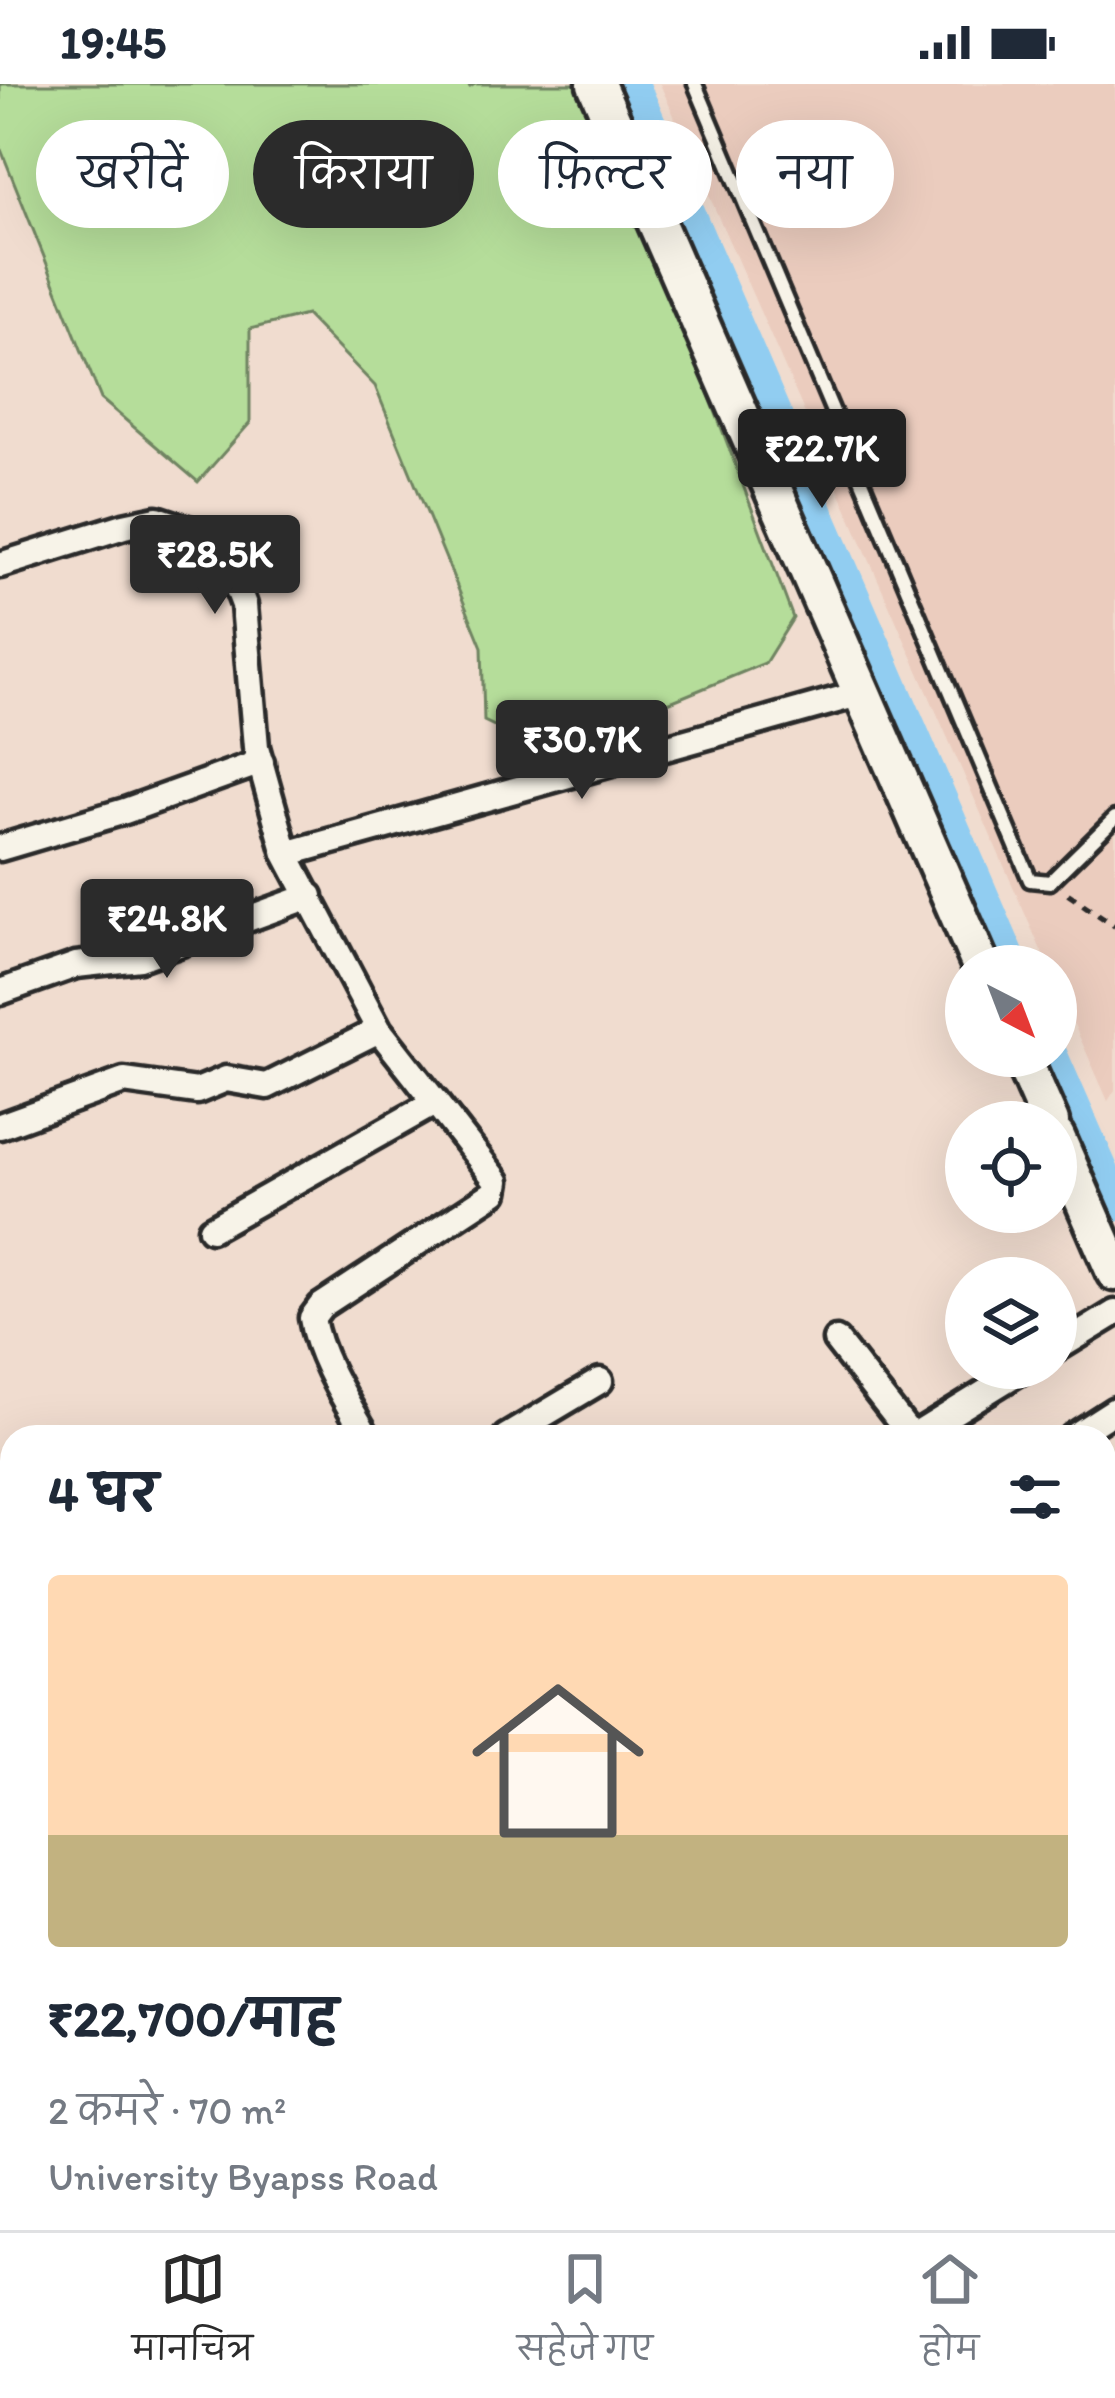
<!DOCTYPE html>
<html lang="hi">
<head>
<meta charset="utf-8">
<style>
	body { margin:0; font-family:Itim,"Playpen Sans Deva",sans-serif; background:#f2f2f3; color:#1f2937; height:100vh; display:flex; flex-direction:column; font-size:45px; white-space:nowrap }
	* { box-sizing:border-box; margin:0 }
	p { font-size:39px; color:#747a83 }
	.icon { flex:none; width:66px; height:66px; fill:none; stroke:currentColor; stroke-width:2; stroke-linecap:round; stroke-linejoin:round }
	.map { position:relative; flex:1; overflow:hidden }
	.details { position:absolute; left:0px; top:1341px; width:1116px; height:807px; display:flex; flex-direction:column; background:#fff; border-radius:36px 36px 0 0; box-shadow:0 12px 48px #0002 }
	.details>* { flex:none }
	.top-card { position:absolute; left:36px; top:36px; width:1044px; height:108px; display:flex; gap:24px }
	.needle { width:78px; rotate:138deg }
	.buttons { position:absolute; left:945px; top:861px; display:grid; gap:24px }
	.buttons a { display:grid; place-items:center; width:132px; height:132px; border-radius:50%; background:#fff; box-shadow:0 12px 48px #0002; font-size:60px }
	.price { position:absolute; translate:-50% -102px; padding:0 27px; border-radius:12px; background:#2b2b2b; color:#fff; font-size:39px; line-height:78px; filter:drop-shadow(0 3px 6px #0008) }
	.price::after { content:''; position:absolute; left:50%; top:72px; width:36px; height:27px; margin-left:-18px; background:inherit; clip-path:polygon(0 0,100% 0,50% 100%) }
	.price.on { background:#222; color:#fff }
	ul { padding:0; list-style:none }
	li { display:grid; align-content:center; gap:24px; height:636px; padding:0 48px }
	li span { display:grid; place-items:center; height:372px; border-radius:12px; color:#555 }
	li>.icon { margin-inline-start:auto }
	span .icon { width:216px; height:216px; fill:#fffc; stroke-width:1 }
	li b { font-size:51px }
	h2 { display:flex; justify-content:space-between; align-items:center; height:144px; padding:0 48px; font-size:51px }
	.chip { padding:0 42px; border-radius:54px; background:#fff; box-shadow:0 12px 48px #0002; font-size:42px; line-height:108px }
	.chip.on { background:#2b2b2b; color:#fff }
	.status { display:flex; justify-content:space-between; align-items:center; height:84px; padding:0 60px; background:#fff; direction:ltr }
	.status svg { height:33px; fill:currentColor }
	.menu { display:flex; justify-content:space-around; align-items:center; height:168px; border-top:3px solid #e0e1e3; background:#fff; font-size:33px; color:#747a83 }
	.menu a { display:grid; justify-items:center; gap:6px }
	.menu .on { color:#2b2b2b }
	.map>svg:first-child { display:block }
	.built { fill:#ebccbe }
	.green { fill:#b5dd9a; stroke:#708462; stroke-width:3 }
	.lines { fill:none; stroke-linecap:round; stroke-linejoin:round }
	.canal { stroke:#91cdf1; stroke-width:36 }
	.lane-casing { stroke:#2b2b2b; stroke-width:21 }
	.street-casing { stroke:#2b2b2b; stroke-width:33 }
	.secondary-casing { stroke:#2b2b2b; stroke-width:45 }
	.path { stroke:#2b2b2b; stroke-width:6; stroke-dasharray:9 9; stroke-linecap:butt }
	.lane { stroke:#f7f3e8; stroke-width:12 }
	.street { stroke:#f7f3e8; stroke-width:24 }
	.secondary { stroke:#f7f3e8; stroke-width:36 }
</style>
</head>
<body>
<div class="status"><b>19:45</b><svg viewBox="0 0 49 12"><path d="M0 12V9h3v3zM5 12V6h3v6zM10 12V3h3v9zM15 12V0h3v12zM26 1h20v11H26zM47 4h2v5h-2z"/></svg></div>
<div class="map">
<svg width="1115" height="2146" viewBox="0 0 1115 2146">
	<rect width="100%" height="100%" fill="#f0dccf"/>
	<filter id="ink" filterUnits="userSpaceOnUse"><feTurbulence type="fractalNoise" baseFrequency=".00833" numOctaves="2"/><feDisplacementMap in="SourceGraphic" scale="24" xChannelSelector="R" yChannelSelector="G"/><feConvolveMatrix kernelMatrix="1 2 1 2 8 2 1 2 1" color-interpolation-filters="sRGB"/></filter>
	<g filter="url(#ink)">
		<path class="built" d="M 660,0 L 1115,0 L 1115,1006 L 1108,1017 L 1056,900 L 1056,882 L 1048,882 Z"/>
		<path class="green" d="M 0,0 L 467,0 L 470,3 L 475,0 L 592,0 L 793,534 L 765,579 L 549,668 L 484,637 L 482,563 L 375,302 L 306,231 L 250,245 L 250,339 L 198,398 L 101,315 L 0,63 Z"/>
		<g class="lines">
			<path class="canal" d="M 631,0 L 1011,882
				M 1050,972 L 1115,1120"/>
			<defs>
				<path id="lane" d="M 695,0 L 1030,796 L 1050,798 L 1115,734"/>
				<path id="street" d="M 0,481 L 124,442 L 157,435 L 193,447 L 218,468 L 233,492 L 244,521 L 256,663 L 286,770 L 379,946 L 497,1097 L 495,1108 L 321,1222 L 312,1234 C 318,1274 347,1318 367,1353
					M 0,764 L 125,727 L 261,678
					M 286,770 L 862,609
					M 0,908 L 76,881 L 140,874 L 310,812
					M 0,1042 L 124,997 L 197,1007 L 226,995 L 267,1002 L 379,946
					M 211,1145 L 436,1018
					M 836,1256 L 912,1353
					M 1056,1265 L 1115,1229
					M 506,1353 L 600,1297
					M 913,1353 L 1025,1284
					M 1073,1353 L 1115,1326
					M 0,1575 L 12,1570
					M 1104,1659 L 1115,1653
					M 0,1798 L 12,1793
					M 0,2048 L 12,2043
					M 247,2136 L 249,2146
					M 1041,2136 L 1049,2146
					M 547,2146 L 569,2136
					M 884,2146 L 906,2136"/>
				<path id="secondary" d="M 596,0 L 981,882
					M 1021,972 L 1050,1038
					M 1056,1053 L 1115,1188"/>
			</defs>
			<use href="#lane" class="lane-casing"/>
			<use href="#street" class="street-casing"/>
			<use href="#secondary" class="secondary-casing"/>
			<path class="path" d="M 1068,810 L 1115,842"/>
			<use href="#lane" class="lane"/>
			<use href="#street" class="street"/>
			<use href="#secondary" class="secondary"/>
		</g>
	</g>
</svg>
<div class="buttons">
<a><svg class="needle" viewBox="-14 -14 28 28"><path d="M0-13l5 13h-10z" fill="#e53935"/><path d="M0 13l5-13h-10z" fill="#747a83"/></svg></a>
<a><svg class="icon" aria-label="locate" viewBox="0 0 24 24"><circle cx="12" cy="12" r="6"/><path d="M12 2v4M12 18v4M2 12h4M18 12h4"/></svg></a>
<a><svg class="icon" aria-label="layers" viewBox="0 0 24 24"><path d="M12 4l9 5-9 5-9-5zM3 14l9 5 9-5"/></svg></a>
</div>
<b class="price on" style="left:822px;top:427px">₹22.7K</b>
<b class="price" style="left:215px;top:533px">₹28.5K</b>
<b class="price" style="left:582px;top:718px">₹30.7K</b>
<b class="price" style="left:167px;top:897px">₹24.8K</b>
<div class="top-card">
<a class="chip">खरीदें</a>
<a class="chip on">किराया</a>
<a class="chip">फ़िल्टर</a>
<a class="chip">नया</a>
</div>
<section class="details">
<h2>4 घर<svg class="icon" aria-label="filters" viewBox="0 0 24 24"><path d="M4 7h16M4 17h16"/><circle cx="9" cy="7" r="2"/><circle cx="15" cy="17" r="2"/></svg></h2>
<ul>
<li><span style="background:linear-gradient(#ffd9b3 70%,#c2b280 0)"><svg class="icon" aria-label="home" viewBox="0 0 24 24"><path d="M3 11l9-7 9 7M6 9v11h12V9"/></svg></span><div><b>₹22,700/माह</b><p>2 कमरे · 70 m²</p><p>University Byapss Road</p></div></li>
</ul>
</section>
</div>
<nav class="menu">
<a class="on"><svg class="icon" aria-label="map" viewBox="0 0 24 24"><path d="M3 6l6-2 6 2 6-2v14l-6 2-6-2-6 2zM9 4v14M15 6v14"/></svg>मानचित्र</a>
<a><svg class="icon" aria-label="saved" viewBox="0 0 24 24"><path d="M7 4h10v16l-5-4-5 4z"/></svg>सहेजे गए</a>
<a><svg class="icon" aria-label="home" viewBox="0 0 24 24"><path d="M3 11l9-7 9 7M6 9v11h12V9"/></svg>होम</a>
</nav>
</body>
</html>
